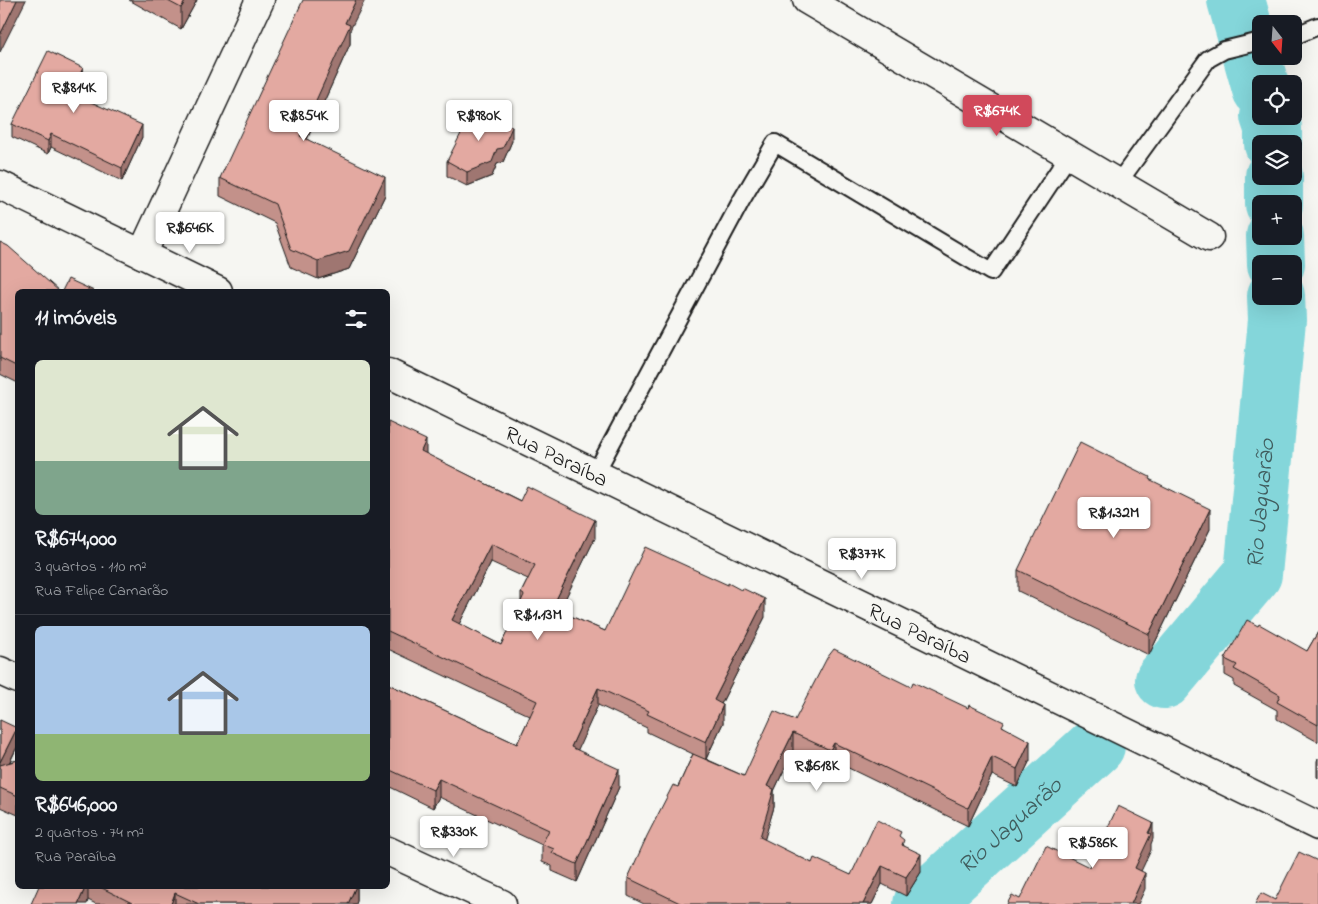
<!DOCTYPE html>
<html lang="pt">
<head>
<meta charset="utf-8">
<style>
	body { margin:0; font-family:"Indie Flower",sans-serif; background:#20242c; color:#f1f3f6; height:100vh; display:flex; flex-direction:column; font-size:19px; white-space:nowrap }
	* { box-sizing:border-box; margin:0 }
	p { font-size:16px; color:#9ea1a6 }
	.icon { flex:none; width:28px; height:28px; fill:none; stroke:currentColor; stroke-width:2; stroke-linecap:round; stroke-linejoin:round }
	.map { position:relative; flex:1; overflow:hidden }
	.side { position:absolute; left:15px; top:289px; width:375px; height:600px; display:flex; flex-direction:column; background:#171b24; border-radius:8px; box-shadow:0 5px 20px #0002 }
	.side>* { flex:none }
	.needle { width:32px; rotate:163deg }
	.buttons { position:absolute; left:1252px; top:15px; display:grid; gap:10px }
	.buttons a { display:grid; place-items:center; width:50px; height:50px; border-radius:8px; background:#171b24; box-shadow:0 5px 20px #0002; font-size:25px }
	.price { position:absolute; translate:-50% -42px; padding:0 11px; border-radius:5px; background:#fff; color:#222; font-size:16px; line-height:32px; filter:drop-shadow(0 1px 2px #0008) }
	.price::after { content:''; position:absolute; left:50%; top:30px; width:15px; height:11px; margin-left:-8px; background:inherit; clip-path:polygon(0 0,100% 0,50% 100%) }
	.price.on { background:#d1495b; color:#fff }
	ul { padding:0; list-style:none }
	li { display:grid; align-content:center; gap:10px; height:265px; padding:0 20px }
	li+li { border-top:1px solid #363941 }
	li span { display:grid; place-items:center; height:155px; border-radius:8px; color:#555 }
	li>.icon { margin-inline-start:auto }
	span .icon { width:90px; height:90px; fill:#fffc; stroke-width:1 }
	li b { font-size:21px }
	h2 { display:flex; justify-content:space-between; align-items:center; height:60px; padding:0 20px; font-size:21px }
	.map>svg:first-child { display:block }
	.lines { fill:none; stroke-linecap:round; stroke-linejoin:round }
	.river { stroke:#84d6da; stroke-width:58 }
	.lane-casing { stroke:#1c1c1c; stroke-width:20 }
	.street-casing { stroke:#1c1c1c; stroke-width:31 }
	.secondary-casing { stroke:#1c1c1c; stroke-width:31 }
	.lane { stroke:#f6f6f2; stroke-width:16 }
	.street { stroke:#f6f6f2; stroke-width:28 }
	.secondary { stroke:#f6f6f2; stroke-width:28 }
	.wall { fill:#c3918a; stroke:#1c1c1c; fill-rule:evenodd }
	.shaded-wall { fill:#9f7671; stroke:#1c1c1c }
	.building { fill:#e3a9a1; stroke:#1c1c1c; fill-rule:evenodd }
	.labels { text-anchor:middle; stroke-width:4; stroke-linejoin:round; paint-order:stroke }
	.street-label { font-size:22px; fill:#1c1c1c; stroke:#f6f6f2 }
	.water-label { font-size:24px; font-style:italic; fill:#405d5e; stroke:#f6f6f2 }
</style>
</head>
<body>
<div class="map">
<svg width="1318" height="904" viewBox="0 0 1318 904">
	<rect width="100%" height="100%" fill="#f6f6f2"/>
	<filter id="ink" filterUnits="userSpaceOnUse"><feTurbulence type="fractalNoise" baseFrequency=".02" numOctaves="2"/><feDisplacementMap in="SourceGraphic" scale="10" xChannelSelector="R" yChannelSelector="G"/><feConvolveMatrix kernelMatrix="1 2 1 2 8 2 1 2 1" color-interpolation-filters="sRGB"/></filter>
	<g filter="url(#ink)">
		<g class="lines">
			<g class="river">
				<path d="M 1236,0 L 1261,89"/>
				<path d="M 1269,116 L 1273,128 L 1273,144"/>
				<path d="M 1274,176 L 1274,204"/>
				<path d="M 1275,236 L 1276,264"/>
				<path id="s1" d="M 1164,680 L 1253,574 L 1277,320 L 1276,296"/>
				<path id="s2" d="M 922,904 L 1096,746"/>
			</g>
			<defs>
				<path id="lane" d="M 1294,36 L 1318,26
					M 1118,183 L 1208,59 L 1224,50 L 1261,41
					M 595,474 L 741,201 L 775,143 L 991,272 L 1069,155"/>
				<path id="street" d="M 807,0 L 1209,237
					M 142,254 L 260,0
					M 0,671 L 18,679
					M 388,851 L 502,904"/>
				<g id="secondary">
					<path d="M 0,185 L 218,291"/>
					<path id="s3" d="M 388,373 L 1318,826"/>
				</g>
			</defs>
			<use href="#lane" class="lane-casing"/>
			<use href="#street" class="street-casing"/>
			<use href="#secondary" class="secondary-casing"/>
			<use href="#lane" class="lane"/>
			<use href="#street" class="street"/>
			<use href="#secondary" class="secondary"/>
		</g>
		<path class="wall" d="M 129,0 L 197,0 L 181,29 Z
			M 350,30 L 350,44 L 307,139 L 385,195 L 349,269 L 318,279 L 291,267 L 275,223 L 220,196 L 220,178 Z
			M 83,81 L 76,96 L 142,137 L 122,181 L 51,147 L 48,154 L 12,137 L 12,124 Z
			M 512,141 L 503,162 L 497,164 L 492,176 L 467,186 L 447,176 L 447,161 Z
			M 0,242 L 18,291 L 18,383 L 0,374 Z
			M 388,422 L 426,454 L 595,538 L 559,611 L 605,631 L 765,617 L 721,704 L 723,723 L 706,759 L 744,776 L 795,720 L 911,687 L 1004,727 L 1030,760 L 1017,787 L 992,775 L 968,826 L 834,761 L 830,769 L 793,751 L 774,791 L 774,807 L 764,840 L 812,863 L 851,875 L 901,838 L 904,846 L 921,872 L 906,896 L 882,884 L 872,904 L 644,904 L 628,896 L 628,878 L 678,787 L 693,754 L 647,732 L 647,728 L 598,705 L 577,750 L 619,787 L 577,882 L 552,871 L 552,866 L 542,862 L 542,845 L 439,797 L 433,808 L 388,786 L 388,684 L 517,744 L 530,716 L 388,649 ZM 491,562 L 528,579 L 521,593 L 521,603 L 501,645 L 459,624 Z
			M 1150,480 L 1210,529 L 1149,655 L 1018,591 L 1018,570 Z
			M 1318,632 L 1318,742 L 1277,719 L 1277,710 L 1234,686 L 1234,680 L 1225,675 L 1225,659 L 1307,651 Z
			M 0,720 L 17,747 L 10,762 L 18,760 L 18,815 L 0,807 Z
			M 1318,758 L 1318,778 L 1317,777 L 1317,761 Z
			M 39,886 L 357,886 L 357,901 L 356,904 L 96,904 L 88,900 Z"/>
		<path class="shaded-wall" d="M 17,0 L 26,0 L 0,52 L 0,35 Z
			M 186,0 L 197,0 L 181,29 L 181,8 Z
			M 356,0 L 365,0 L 350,30 L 350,44 L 300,155 L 300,136 L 345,23 Z
			M 83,68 L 83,81 L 71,106 L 71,93 Z
			M 142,125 L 142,137 L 122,181 L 122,168 Z
			M 512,127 L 512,141 L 503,162 L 497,164 L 492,176 L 467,186 L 467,172 L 497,149 Z
			M 51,134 L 51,147 L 48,154 L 48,141 Z
			M 385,177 L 385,195 L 349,269 L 318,279 L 318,261 Z
			M 426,440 L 426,458 L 421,451 Z
			M 1210,509 L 1210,529 L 1149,655 L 1149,634 Z
			M 595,520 L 595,538 L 552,626 L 552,608 Z
			M 491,544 L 491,562 L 452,638 L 452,620 Z
			M 765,599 L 765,617 L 714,718 L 714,700 Z
			M 598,688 L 598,705 L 571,765 L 571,747 Z
			M 723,705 L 723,723 L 706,759 L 706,742 Z
			M 17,728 L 17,747 L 0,781 L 0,762 Z
			M 793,733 L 793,751 L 774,791 L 774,807 L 760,855 L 760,837 L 767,786 Z
			M 1030,741 L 1030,760 L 1017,787 L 1017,769 Z
			M 834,743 L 834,761 L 830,769 L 830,750 Z
			M 992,757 L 992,775 L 968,826 L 968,808 Z
			M 619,769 L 619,787 L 577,882 L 577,864 Z
			M 439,779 L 439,797 L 433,808 L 433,790 Z
			M 1153,823 L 1153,839 L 1151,844 L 1151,850 L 1135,884 L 1135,868 Z
			M 921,854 L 921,872 L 906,896 L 906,877 Z
			M 882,866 L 882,884 L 872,904 L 863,904 Z
			M 1145,873 L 1145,889 L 1138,904 L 1131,904 Z
			M 86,886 L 88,886 L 88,900 L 87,904 L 78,904 Z
			M 356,886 L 357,886 L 357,901 L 356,904 L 348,904 Z
			M 175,893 L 175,904 L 171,904 Z"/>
		<path class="building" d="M 0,0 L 17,0 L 0,35 Z
			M 166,0 L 186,0 L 181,8 Z
			M 303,0 L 356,0 L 345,23 L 350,25 L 300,136 L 385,177 L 349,251 L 318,261 L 291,249 L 275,204 L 220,178 Z
			M 48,51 L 83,68 L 71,93 L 142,125 L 122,168 L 51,134 L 48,141 L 12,124 Z
			M 474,108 L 512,127 L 503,148 L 497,149 L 492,162 L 467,172 L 447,161 Z
			M 0,242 L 8,246 L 59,291 L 18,291 L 18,367 L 0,358 Z
			M 68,279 L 94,291 L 62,291 Z
			M 388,422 L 426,440 L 421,451 L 520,501 L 527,486 L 595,520 L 552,608 L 605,631 L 645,547 L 728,585 L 728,583 L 741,590 L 742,588 L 765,599 L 714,700 L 723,705 L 706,742 L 647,714 L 649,711 L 598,688 L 571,747 L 619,769 L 577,864 L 552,853 L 554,849 L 542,844 L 549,830 L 439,779 L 433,790 L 388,769 L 388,684 L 517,744 L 537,701 L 388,631 ZM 491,544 L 535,565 L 521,593 L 524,595 L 501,645 L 452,620 Z
			M 1080,442 L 1150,477 L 1149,479 L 1210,509 L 1149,634 L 1018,570 Z
			M 1247,620 L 1258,626 L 1259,624 L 1307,651 L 1318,632 L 1318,725 L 1277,702 L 1280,695 L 1234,669 L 1237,665 L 1225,659 Z
			M 834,649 L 911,687 L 913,682 L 968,708 L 969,705 L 1004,722 L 1002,726 L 1030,741 L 1017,769 L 992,757 L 968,808 L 834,743 L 830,750 L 793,733 L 767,786 L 774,789 L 760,837 L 812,863 L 814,858 L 851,875 L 877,820 L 901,832 L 899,836 L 904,840 L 902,845 L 921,854 L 906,877 L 882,866 L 863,904 L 682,904 L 628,878 L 647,836 L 673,785 L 678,787 L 693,754 L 744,776 L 774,711 L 795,720 L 827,658 Z
			M 0,720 L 17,728 L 0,762 Z
			M 18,760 L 18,796 L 0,788 L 0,765 Z
			M 1118,806 L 1153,823 L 1148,833 L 1151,834 L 1135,868 L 1145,873 L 1131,904 L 1007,904 L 1012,895 L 1020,899 L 1046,846 L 1089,867 Z
			M 1299,852 L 1318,861 L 1318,904 L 1255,904 L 1261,893 L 1275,900 Z
			M 39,886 L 86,886 L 78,904 L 31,904 Z
			M 98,886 L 356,886 L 348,904 L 199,904 L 175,893 L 171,904 L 134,904 Z"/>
	</g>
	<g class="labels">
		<g class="street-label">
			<text dy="8" stroke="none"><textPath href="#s3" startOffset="188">Rua Paraíba</textPath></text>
			<text dy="8" stroke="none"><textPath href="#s3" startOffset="592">Rua Paraíba</textPath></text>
		</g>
		<g class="water-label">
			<text dy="8" stroke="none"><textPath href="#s1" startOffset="209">Rio Jaguarão</textPath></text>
			<text dy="8" stroke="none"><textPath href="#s2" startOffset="118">Rio Jaguarão</textPath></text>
		</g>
	</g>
</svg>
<div class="buttons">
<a><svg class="needle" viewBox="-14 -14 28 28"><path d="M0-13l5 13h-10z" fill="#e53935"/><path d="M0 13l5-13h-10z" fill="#9ea1a6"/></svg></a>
<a><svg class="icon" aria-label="locate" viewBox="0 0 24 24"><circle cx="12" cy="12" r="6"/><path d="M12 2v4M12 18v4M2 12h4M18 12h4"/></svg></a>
<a><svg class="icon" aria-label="layers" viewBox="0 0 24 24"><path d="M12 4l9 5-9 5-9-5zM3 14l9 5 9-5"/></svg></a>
<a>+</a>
<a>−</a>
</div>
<b class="price" style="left:74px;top:114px">R$814K</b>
<b class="price on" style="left:997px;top:137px">R$674K</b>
<b class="price" style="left:304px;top:142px">R$854K</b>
<b class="price" style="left:479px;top:142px">R$980K</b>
<b class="price" style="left:190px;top:254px">R$646K</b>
<b class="price" style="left:1114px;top:539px">R$1.32M</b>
<b class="price" style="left:862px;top:580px">R$377K</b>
<b class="price" style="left:538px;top:641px">R$1.13M</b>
<b class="price" style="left:817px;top:792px">R$618K</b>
<b class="price" style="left:454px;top:858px">R$330K</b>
<b class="price" style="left:1093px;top:869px">R$586K</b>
<section class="side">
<h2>11 imóveis<svg class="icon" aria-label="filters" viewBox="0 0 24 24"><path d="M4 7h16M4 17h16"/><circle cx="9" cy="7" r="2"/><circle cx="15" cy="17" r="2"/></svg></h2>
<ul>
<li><span style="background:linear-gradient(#dfe7d0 65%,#7fa58c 0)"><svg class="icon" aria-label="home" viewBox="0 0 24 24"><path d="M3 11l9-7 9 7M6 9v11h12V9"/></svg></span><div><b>R$674,000</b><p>3 quartos · 110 m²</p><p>Rua Felipe Camarão</p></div></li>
<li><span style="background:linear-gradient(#a9c7e8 70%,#8fb573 0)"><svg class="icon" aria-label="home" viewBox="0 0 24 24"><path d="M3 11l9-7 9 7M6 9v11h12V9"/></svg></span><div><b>R$646,000</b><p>2 quartos · 74 m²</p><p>Rua Paraíba</p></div></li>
</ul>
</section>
</div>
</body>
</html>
